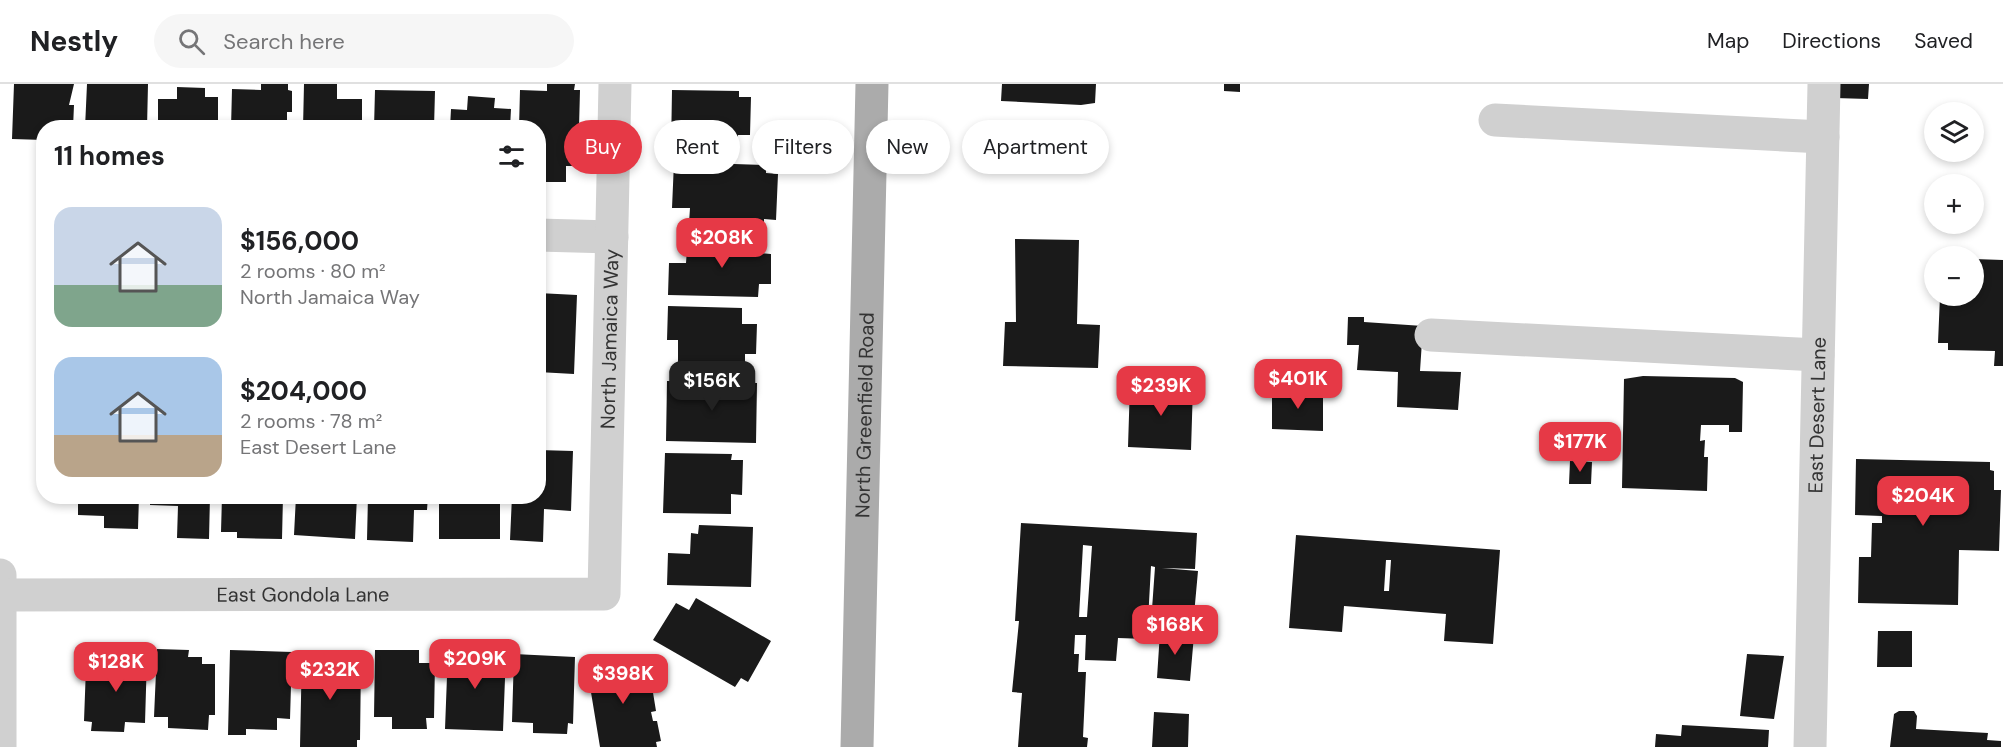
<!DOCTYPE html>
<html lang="en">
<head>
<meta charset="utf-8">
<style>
	body { margin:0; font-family:"DM Sans",sans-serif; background:#f6f6f6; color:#202124; height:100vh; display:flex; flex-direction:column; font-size:22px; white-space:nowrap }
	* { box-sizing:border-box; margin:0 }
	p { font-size:20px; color:#757577 }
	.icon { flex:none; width:33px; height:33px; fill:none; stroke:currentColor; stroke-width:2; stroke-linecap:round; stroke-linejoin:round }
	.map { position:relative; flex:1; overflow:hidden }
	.drawer { position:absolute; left:36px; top:36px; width:510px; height:384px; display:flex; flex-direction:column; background:#fff; border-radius:24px; box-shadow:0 3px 9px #0003 }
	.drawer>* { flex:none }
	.hud { position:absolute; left:564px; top:36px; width:570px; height:54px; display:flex; gap:12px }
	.controls { position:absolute; left:1924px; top:18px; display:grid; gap:12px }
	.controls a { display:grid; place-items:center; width:60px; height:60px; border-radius:50%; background:#fff; box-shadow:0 3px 9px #0003; font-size:30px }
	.price { position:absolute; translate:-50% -51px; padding:0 14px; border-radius:12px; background:#e63946; color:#fff; font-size:20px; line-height:39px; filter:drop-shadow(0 2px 3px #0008) }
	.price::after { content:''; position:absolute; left:50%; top:36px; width:18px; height:14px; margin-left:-9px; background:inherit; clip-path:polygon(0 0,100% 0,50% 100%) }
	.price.active { background:#222; color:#fff }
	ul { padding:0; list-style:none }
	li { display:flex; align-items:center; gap:18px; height:150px; padding:0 18px }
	li span { display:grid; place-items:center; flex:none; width:168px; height:120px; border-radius:18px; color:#555 }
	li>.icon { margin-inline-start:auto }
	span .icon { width:72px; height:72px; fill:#fffc; stroke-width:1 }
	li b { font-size:26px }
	h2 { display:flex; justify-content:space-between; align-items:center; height:72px; padding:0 18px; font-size:26px }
	.tag { padding:0 21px; border-radius:27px; background:#fff; box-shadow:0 3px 9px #0003; font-size:21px; line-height:54px }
	.tag.active { background:#e63946; color:#fff }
	header { display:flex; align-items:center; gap:36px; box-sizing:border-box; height:84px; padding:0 30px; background:#fff; border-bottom:2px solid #e0e0e0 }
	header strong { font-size:28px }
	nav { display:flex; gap:33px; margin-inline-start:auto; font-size:21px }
	.search { width:420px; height:54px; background:#f6f6f6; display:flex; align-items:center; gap:15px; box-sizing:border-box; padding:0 21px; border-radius:33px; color:#757577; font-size:22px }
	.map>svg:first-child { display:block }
	.building { fill:#1a1a1a; fill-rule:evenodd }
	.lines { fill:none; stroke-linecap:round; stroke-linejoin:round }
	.minor { stroke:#d0d0d0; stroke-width:33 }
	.major { stroke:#ababab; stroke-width:33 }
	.labels { text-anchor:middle; stroke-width:6; stroke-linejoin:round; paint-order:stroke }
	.street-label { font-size:20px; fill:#333; stroke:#fff }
</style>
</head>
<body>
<header>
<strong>Nestly</strong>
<div class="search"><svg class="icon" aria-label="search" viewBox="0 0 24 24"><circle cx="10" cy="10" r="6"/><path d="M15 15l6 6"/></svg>Search here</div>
<nav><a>Map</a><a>Directions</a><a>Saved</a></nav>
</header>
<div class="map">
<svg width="2003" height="663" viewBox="0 0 2003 663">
	<rect width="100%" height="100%" fill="#fff"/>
	<path class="building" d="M 14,0 L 74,0 L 69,21 L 74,21 L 73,44 L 44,44 L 44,56 L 12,55 Z
		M 87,0 L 148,0 L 147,44 L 85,44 Z
		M 261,0 L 288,0 L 288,6 L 292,7 L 292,28 L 287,28 L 287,38 L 292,38 L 291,44 L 231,44 L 232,5 L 261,6 Z
		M 304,0 L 337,0 L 337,15 L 362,15 L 362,44 L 303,44 Z
		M 547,0 L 575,0 L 574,6 L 580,6 L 578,82 L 566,82 L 566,98 L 538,98 L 538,44 L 519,44 L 520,6 L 547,7 Z
		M 1002,0 L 1096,0 L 1095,19 L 1081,21 L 1001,17 Z
		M 1224,0 L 1240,0 L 1240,8 L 1224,7 Z
		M 1836,0 L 1869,0 L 1868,15 L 1835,14 Z
		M 177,3 L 205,4 L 205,13 L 218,13 L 218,44 L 158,44 L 158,15 L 177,15 Z
		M 375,6 L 435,7 L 434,44 L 374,44 Z
		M 672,6 L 739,7 L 739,13 L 751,13 L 750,51 L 738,51 L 738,67 L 671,66 Z
		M 468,12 L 495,14 L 494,24 L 511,25 L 510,44 L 450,44 L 451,25 L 467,26 Z
		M 674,78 L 766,81 L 766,89 L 778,90 L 776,136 L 764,135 L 764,142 L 689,139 L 690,124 L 672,124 Z
		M 701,152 L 760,154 L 759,169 L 771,170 L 771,200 L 759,200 L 758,213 L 668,211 L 669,179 L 686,179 L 687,166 L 701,166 Z
		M 1015,155 L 1079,156 L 1077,240 L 1100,241 L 1098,284 L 1003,282 L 1005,238 L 1016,238 Z
		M 1974,175 L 2003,176 L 2003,282 L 1994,282 L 1995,267 L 1948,266 L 1948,259 L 1938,259 L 1940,212 L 1974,212 Z
		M 538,209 L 577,211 L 574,290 L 538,288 Z
		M 668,222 L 742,224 L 742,240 L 757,240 L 756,270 L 745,270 L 745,284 L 678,282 L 678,256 L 667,256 Z
		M 1348,233 L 1364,233 L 1364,238 L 1423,242 L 1420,287 L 1461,288 L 1458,326 L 1397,323 L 1398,288 L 1357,286 L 1359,261 L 1347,261 Z
		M 1643,292 L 1735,294 L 1743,298 L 1742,348 L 1729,348 L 1729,341 L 1701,341 L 1700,357 L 1705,356 L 1704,373 L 1708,373 L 1707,407 L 1622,404 L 1624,295 Z
		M 667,297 L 757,299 L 756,359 L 666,357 Z
		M 1130,300 L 1193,302 L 1191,366 L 1128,363 Z
		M 1272,306 L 1323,307 L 1323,347 L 1272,345 Z
		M 538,366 L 573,367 L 571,427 L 544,425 L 543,458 L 510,456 L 512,412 L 538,412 Z
		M 665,369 L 732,370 L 731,376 L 743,376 L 742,411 L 731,410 L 731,430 L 663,429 Z
		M 1856,375 L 1990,378 L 1990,386 L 1994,387 L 1994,406 L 2001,406 L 1999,467 L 1959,466 L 1958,521 L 1858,519 L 1859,473 L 1871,473 L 1872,439 L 1882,439 L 1882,432 L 1855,431 Z
		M 1570,377 L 1592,378 L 1591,400 L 1569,400 Z
		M 78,412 L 139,412 L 138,445 L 104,444 L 104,432 L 78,431 Z
		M 150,412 L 210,412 L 209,455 L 177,454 L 178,422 L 150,421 Z
		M 222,412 L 283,412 L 282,455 L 237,454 L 237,448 L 221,448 Z
		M 296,412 L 357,412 L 355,455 L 294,451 Z
		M 368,412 L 428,412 L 427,426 L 414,426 L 413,458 L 367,456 Z
		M 439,412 L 500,412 L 500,455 L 439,455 Z
		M 1021,439 L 1197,449 L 1195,485 L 1162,484 L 1198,487 L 1193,542 L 1151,539 L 1155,483 L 1151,482 L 1147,555 L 1118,554 L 1116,577 L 1085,576 L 1086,551 L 1075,551 L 1074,570 L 1079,570 L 1078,588 L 1086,588 L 1083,653 L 1088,654 L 1087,663 L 1018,663 L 1022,609 L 1012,608 L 1019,537 L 1015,537 ZM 1083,461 L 1092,462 L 1087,533 L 1079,533 Z
		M 699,441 L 753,443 L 751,503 L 667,501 L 668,469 L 690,470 L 691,449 L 698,450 Z
		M 1296,451 L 1500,466 L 1493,560 L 1444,557 L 1446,530 L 1344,522 L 1342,548 L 1289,544 ZM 1386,476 L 1391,476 L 1389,507 L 1384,507 Z
		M 696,514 L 771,557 L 748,598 L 741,594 L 735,603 L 653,556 L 676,519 L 689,526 Z
		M 1878,547 L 1912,547 L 1912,583 L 1877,583 Z
		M 1160,548 L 1194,551 L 1190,597 L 1157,594 Z
		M 157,565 L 189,566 L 188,573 L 202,573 L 202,580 L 215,580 L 215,631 L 209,631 L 208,646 L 168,644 L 168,633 L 154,633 Z
		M 230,566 L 292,568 L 290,635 L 277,634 L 277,646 L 246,645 L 246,651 L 228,651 Z
		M 302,566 L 334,566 L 334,579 L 361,579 L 360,656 L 357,656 L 357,663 L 300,663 Z
		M 375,566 L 419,566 L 419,579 L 435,579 L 434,634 L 426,634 L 427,645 L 392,645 L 392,633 L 374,633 Z
		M 448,566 L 506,568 L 503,647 L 445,645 Z
		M 102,570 L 147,572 L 145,639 L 125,638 L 124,648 L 91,647 L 92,638 L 84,637 L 86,583 L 102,583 Z
		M 514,570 L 575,573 L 573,640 L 568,639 L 567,650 L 533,649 L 533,639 L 512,638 Z
		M 1747,570 L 1784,572 L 1774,635 L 1740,632 Z
		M 617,573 L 619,588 L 649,584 L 656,627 L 651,628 L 653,637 L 657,637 L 661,657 L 656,658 L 657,663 L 600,663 L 586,578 Z
		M 1899,627 L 1914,627 L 1917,632 L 1916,645 L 1988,649 L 1987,656 L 2001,657 L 2001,663 L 1890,663 L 1894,630 Z
		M 1154,628 L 1189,630 L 1188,663 L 1152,663 Z
		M 1682,641 L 1769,646 L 1768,663 L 1655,663 L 1656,650 L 1681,652 Z"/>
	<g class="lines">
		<g class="minor">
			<path d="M 1495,36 L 1823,53"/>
			<path d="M 538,151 L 612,153"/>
			<path d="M 1431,251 L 1818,271"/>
			<path d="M 0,491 L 0,663"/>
			<path id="s1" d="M 1,511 L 604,510 L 615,0"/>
			<path id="s2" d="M 1810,663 L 1824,0"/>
		</g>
		<path class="major" id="s3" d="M 857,663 L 872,0"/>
	</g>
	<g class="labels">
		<g class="street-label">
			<text dy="7" stroke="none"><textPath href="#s1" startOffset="858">North Jamaica Way</textPath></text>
			<text dy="7" stroke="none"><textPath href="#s2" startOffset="332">East Desert Lane</textPath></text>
			<text dy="7" stroke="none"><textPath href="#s3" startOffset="332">North Greenfield Road</textPath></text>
			<text dy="7" stroke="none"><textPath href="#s1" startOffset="302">East Gondola Lane</textPath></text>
		</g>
	</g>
</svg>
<div class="controls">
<a><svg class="icon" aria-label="layers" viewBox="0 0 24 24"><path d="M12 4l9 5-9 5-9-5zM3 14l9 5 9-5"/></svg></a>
<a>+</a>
<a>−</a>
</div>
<b class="price" style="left:722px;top:185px">$208K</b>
<b class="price" style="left:1298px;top:326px">$401K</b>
<b class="price active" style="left:712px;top:328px">$156K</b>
<b class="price" style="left:1161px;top:333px">$239K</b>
<b class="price" style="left:1580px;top:389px">$177K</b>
<b class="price" style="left:1923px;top:443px">$204K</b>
<b class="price" style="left:1175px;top:572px">$168K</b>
<b class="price" style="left:475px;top:606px">$209K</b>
<b class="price" style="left:116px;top:609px">$128K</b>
<b class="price" style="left:330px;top:617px">$232K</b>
<b class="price" style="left:623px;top:621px">$398K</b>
<div class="hud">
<a class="tag active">Buy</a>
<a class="tag">Rent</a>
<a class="tag">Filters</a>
<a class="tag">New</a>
<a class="tag">Apartment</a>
</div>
<section class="drawer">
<h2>11 homes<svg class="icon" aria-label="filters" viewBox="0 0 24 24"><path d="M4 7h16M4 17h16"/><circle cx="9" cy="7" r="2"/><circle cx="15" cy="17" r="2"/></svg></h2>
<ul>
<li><span style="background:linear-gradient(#c9d6e8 65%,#7fa58c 0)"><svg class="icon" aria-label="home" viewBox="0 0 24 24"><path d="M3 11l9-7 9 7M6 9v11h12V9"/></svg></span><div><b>$156,000</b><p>2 rooms · 80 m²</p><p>North Jamaica Way</p></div></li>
<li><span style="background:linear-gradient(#a9c7e8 65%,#b9a48a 0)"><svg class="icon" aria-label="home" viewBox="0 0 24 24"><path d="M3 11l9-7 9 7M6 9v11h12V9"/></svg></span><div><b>$204,000</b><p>2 rooms · 78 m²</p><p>East Desert Lane</p></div></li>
</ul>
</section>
</div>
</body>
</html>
